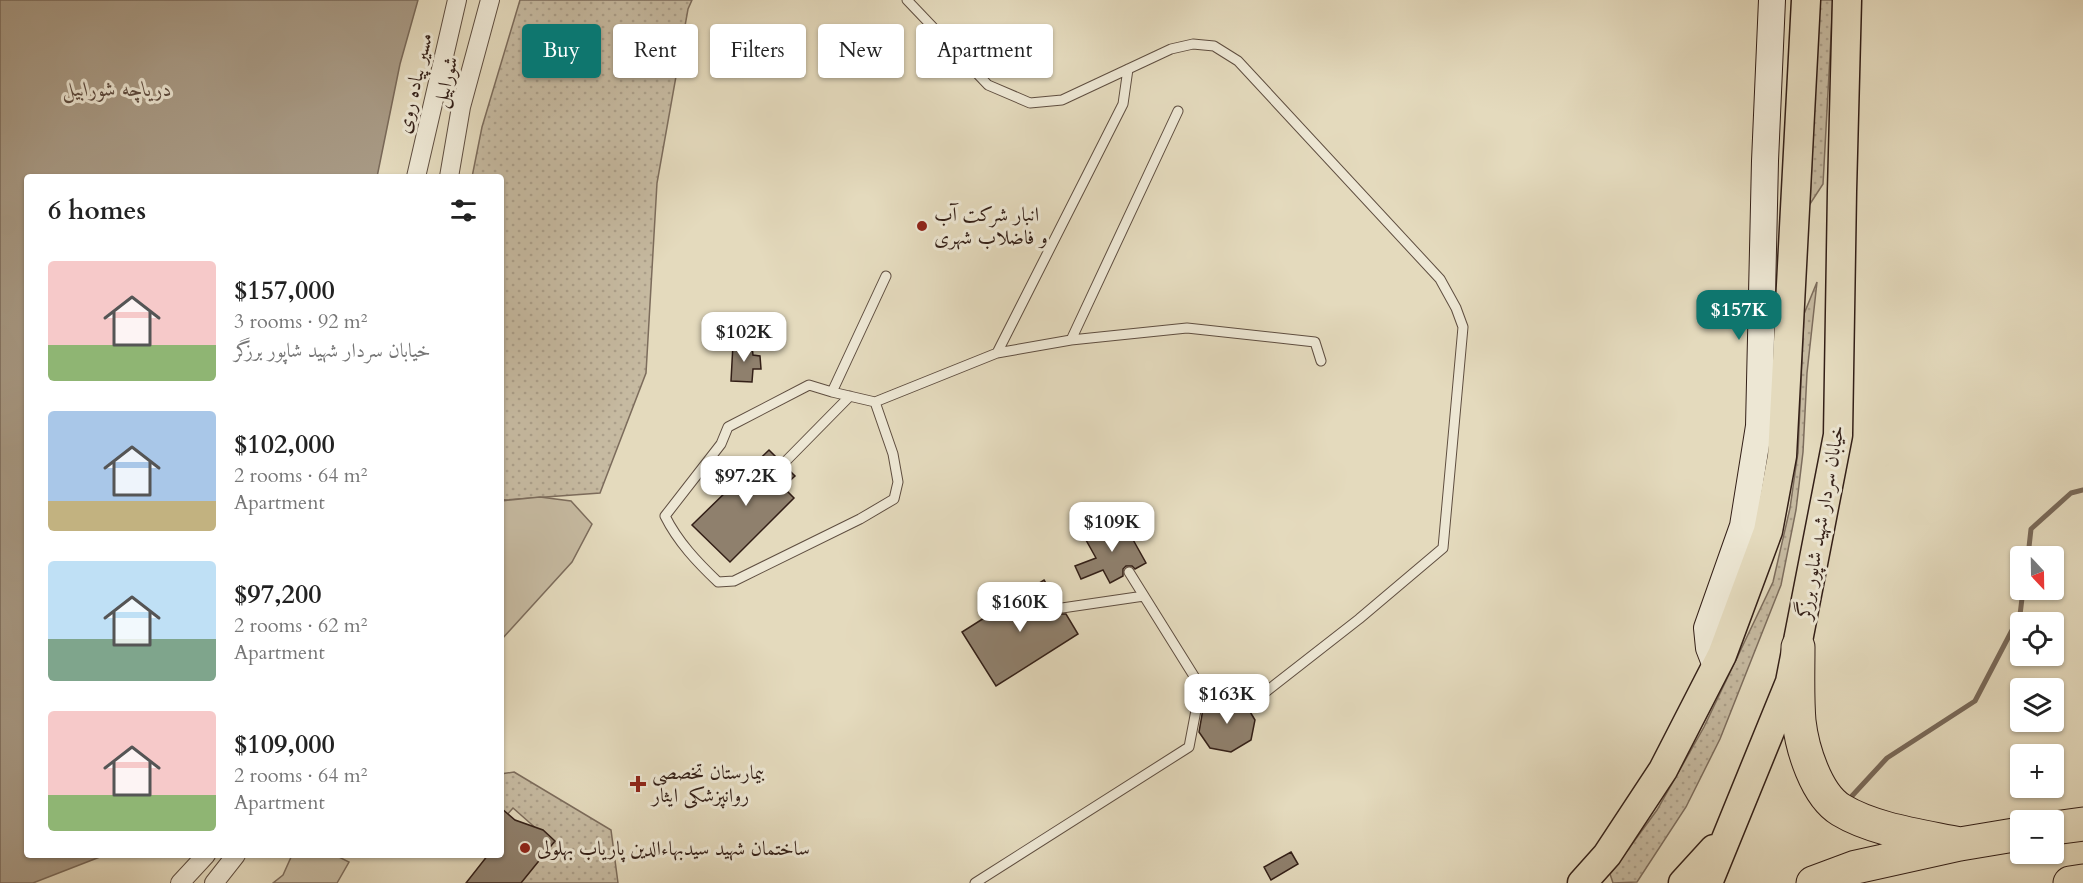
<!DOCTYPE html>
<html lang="en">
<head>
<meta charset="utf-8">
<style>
	body { margin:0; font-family:Cardo,Amiri,serif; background:#f2f2f2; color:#222; height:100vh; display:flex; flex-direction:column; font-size:22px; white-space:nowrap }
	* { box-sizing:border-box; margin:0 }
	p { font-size:20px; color:#767676 }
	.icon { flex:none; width:33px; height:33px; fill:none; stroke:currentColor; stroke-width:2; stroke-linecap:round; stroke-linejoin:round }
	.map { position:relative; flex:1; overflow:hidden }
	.drawer { position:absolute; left:24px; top:174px; width:480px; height:684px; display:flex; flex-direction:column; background:#fff; border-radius:6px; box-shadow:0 2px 4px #0004 }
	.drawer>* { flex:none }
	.banner { position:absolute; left:522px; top:24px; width:570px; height:54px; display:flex; gap:12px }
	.needle { width:39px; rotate:158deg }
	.tools { position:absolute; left:2010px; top:546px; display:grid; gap:12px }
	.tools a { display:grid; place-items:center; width:54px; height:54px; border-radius:6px; background:#fff; box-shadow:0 2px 4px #0004; font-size:30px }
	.price { position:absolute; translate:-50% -51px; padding:0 14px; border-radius:12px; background:#fff; color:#222; font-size:20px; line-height:39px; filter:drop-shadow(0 2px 3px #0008) }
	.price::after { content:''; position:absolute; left:50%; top:36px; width:18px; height:14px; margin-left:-9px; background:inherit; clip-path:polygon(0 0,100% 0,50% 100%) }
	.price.current { background:#0f766e; color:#fff }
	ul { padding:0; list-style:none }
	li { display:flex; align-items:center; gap:18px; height:150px; padding:0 24px }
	li span { display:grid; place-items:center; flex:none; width:168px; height:120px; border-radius:6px; color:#555 }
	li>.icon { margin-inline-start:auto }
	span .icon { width:72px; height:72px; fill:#fffc; stroke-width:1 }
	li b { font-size:26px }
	h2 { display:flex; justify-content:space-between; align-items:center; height:72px; padding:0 24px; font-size:26px }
	.tag { padding:0 21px; border-radius:6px; background:#fff; box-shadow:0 2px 4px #0004; font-size:21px; line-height:54px }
	.tag.current { background:#0f766e; color:#fff }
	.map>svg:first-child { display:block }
	.grass { fill:url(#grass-dots); stroke:#7c6c5c; stroke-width:1.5 }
	.green { fill:#c6baa1; stroke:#7c6c5c; stroke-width:1.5 }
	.water { fill:#a89a85; stroke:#796959; stroke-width:1.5 }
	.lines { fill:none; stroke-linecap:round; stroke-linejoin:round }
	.stream { stroke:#796959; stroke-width:5 }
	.building { fill:#8f806d; stroke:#331f17; stroke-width:1.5 }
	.lane-casing { stroke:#5f4e40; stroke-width:11 }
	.street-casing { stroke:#5f4e40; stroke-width:20 }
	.secondary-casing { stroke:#331f17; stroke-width:28 }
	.primary-casing { stroke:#331f17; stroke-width:31 }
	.highway-casing { stroke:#331f17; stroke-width:35 }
	.lane { stroke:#ede7d4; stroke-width:9 }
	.street { stroke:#ede7d4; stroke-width:18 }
	.secondary { stroke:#ede7d4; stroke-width:26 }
	.primary { stroke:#e4dabd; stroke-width:28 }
	.highway { stroke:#e4dabd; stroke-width:33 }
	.poi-dot { fill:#8f2418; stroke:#ede7d4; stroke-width:2 }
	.labels { text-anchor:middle; stroke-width:6; stroke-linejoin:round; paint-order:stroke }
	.street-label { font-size:20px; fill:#331f17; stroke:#ede7d4 }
	.poi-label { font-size:20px; fill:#331f17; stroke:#ede7d4; text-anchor:start }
	.water-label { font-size:21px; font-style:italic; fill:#5c4a3e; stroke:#ede7d4 }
</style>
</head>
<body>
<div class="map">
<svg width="2083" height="883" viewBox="0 0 2083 883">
	<defs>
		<pattern id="grass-dots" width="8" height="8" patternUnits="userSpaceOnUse" patternTransform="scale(1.5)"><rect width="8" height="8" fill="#c6baa1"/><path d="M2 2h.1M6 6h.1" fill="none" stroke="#ab9f8a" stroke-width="1.8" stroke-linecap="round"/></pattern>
	</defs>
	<rect width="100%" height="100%" fill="#e4dabd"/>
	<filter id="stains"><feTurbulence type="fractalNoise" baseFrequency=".00333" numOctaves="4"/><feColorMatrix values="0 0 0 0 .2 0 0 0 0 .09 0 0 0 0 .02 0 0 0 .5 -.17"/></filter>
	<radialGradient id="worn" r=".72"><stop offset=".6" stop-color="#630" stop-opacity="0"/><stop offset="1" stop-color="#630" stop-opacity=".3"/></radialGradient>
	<path class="grass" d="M 520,0 L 692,0 L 688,9 L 657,183 L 646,373 L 600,493 L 505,500 L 501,499 L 501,177 L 472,177 L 482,127 Z
		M 1819,0 L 1833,0 L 1823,184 L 1810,204 Z
		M 1817,282 L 1807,373 L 1803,452 L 1796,510 L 1781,585 L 1720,739 L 1686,807 L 1637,882 L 1613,883 L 1610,874 L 1657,810 L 1704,727 L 1773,582 L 1790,508 L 1798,452 L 1804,314 Z
		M 514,772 L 611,830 L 618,883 L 515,883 L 547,838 L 513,808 L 506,816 L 501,812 L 501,774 Z"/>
	<path class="green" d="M 540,497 L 571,501 L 592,524 L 572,562 L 501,640 L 501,501 Z
		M 292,855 L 335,855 L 349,862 L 337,883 L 273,883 L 283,875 Z"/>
	<path class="water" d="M 0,0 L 418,0 L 400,64 L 377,177 L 27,177 L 27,855 L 105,855 L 33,883 L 0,883 Z"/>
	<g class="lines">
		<path class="stream" d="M 2028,556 L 2031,529 L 2071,493 L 2083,490
			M 1851,797 L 1887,758 L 1975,701 L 2020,615 L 2023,590"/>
	</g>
	<path class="building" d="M 733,344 L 752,346 L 753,355 L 760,356 L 761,369 L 753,369 L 752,382 L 731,381 Z
		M 769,450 L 778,459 L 776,463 L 778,468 L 782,471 L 788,469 L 795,476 L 783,487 L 794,498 L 730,562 L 692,525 Z
		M 1122,520 L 1146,563 L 1135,569 L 1132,566 L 1126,566 L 1123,569 L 1123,576 L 1110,583 L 1103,570 L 1081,579 L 1075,566 L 1096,558 L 1086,540 Z
		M 1044,580 L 1058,603 L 1056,606 L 1056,612 L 1060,614 L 1066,614 L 1078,634 L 996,686 L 962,632 Z
		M 1221,697 L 1246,705 L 1255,720 L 1251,740 L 1231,752 L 1210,748 L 1199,732 L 1203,709 Z
		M 501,808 L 515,820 L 543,830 L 555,841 L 521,883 L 466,883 L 488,855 L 501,855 Z
		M 1291,852 L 1298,864 L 1271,880 L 1264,867 Z"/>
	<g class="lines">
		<defs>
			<path id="lane" d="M 907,0 L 988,85 L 1030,103 L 1062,100 L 1171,49 L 1193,44 L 1214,46 L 1238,61 L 1440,279 L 1456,308 L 1463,327 L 1443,548 L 1359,619 L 1254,701 L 1220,689 L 1197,705 L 1189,747 L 975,883
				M 886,276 L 832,392 L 875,402 L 997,353 L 1071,340 L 1187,328 L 1315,342 L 1321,361
				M 1071,340 L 1178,111
				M 997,353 L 1123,104 L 1128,69
				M 832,392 L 809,385 L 728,427 L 721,444 L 665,516 C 678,542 697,562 718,582 L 734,581 L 860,519 L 894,499 L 898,482 L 893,454 L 875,402
				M 783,464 L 850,396
				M 1129,572 L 1207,697
				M 1062,608 L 1144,596"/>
			<path id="street" d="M 416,177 L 457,0
				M 449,177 L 461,107 L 490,0
				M 180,883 L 206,855
				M 214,883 L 236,855"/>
			<path id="secondary" d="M 1716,666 L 1709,648 L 1707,628 L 1743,526 L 1759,426 L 1765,161 L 1772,0"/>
			<path id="primary" d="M 1582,883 L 1607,855 L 1663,770 L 1722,655 L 1768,531 L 1782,456 L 1806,0
				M 1683,883 L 1714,849
				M 1708,883 L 1790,682 L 1838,435 L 1842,191 L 1847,0"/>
			<path id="highway" d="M 1798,647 C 1798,672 1797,697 1799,721 C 1802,748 1816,795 1841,810 C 1874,830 1922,836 1960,844
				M 2054,828 L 2083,824
				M 1813,883 L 1856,867 L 1960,844 L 2020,834
				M 2070,883 L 2083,881"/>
		</defs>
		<use href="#lane" class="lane-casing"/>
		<use href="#street" class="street-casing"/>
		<use href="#secondary" class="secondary-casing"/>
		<use href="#primary" class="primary-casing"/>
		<use href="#highway" class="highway-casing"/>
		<use href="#lane" class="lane"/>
		<use href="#street" class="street"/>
		<use href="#secondary" class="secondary"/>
		<use href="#primary" class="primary"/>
		<use href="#highway" class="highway"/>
	</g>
	<g class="poi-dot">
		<circle cx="922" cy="226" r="6"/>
		<path d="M635 775h6v6h6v6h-6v6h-6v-6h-6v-6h6z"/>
		<circle cx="525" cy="848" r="6"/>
	</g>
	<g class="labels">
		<g class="street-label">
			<text transform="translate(445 82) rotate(-76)" y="7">شورابیل</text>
			<text transform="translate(414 83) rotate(-77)" y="7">مسیر پیاده روی</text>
			<text transform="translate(1820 522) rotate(-80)" y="7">خیابان سردار شهید شاپور برزگر</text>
		</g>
		<g class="poi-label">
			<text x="934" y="221">انبار شرکت آب<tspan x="934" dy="23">و فاضلاب شهری</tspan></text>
			<text x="652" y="779">بیمارستان تخصصی<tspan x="652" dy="23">روانپزشکی ایثار</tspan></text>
			<text x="537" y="855">ساختمان شهید سیدبهاءالدین پاریاب بهلولی</text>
		</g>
		<g class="water-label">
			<text x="117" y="96">دریاچه شورابیل</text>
		</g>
	</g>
	<rect width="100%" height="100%" filter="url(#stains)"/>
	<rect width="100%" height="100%" fill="url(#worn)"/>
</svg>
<div class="tools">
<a><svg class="needle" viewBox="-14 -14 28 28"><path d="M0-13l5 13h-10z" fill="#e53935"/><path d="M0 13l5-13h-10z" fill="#767676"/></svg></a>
<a><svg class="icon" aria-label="locate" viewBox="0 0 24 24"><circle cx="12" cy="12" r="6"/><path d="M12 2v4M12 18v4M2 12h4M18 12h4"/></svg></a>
<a><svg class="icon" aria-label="layers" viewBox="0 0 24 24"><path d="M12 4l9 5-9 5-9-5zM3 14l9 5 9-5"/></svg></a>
<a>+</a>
<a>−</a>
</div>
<b class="price current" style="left:1739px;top:341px">$157K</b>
<b class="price" style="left:744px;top:363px">$102K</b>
<b class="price" style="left:746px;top:507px">$97.2K</b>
<b class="price" style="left:1112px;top:553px">$109K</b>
<b class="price" style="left:1020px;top:633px">$160K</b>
<b class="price" style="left:1227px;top:725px">$163K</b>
<div class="banner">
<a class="tag current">Buy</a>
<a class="tag">Rent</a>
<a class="tag">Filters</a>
<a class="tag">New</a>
<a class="tag">Apartment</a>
</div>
<section class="drawer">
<h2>6 homes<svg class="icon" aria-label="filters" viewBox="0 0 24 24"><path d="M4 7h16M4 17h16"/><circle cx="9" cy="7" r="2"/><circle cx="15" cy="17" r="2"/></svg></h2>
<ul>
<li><span style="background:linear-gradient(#f6c9c9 70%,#8fb573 0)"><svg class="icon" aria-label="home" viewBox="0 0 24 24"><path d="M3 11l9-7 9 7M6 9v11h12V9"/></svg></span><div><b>$157,000</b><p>3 rooms · 92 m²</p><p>خیابان سردار شهید شاپور برزگر</p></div></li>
<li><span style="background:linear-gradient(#a9c7e8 75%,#c2b280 0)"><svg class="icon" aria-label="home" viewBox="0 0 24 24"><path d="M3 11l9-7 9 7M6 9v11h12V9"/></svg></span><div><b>$102,000</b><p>2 rooms · 64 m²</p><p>Apartment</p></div></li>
<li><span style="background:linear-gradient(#bfe0f5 65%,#7fa58c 0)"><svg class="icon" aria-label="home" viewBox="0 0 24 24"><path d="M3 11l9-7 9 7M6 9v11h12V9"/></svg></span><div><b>$97,200</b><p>2 rooms · 62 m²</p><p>Apartment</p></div></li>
<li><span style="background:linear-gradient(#f6c9c9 70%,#8fb573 0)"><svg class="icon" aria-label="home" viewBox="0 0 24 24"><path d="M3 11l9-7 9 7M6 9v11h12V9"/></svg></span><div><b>$109,000</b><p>2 rooms · 64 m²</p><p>Apartment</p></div></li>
</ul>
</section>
</div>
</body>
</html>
